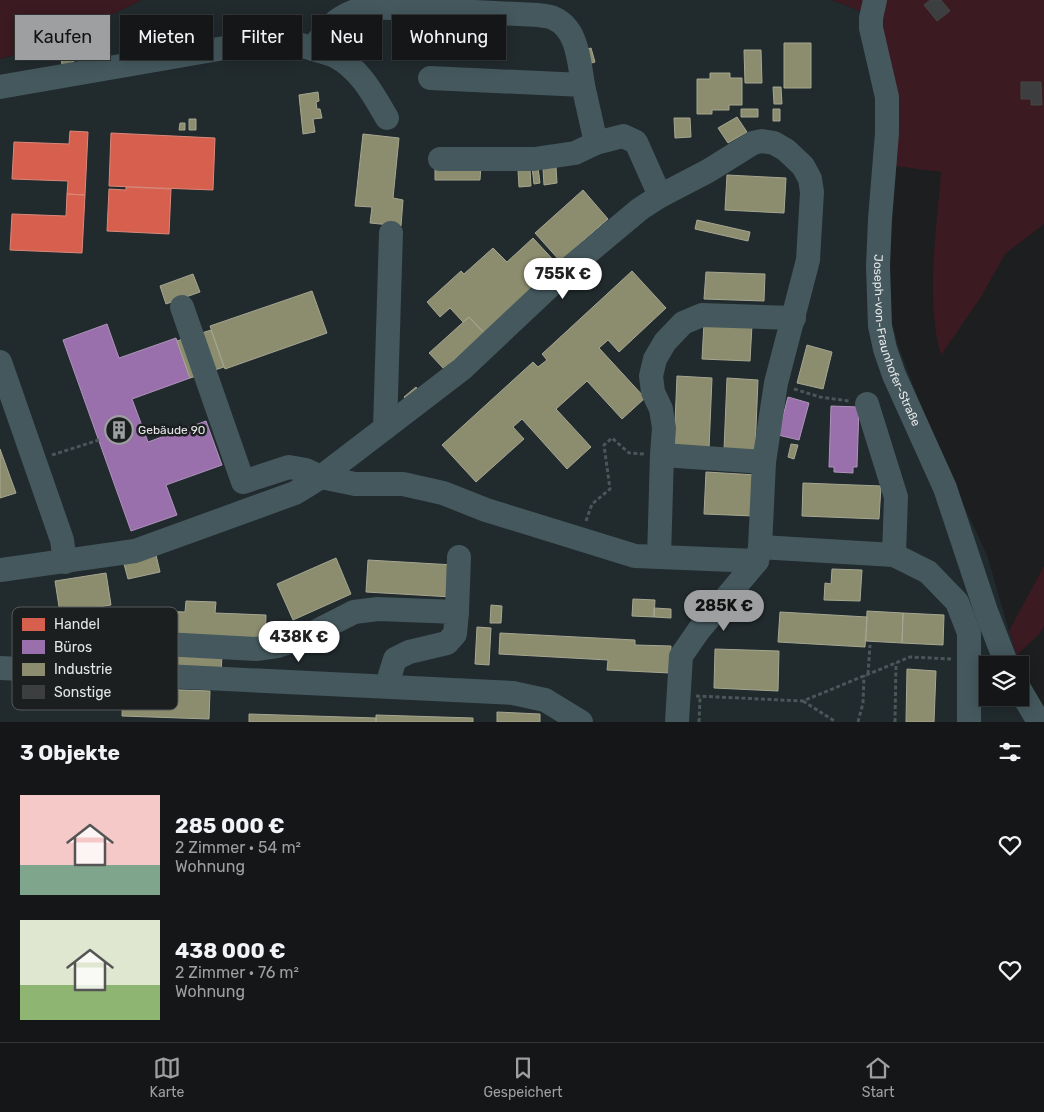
<!DOCTYPE html>
<html lang="de">
<head>
<meta charset="utf-8">
<style>
	body { margin:0; font-family:Rubik,sans-serif; background:#1e1f20; color:#f1f3f6; height:100vh; display:flex; flex-direction:column; font-size:19px; white-space:nowrap }
	* { box-sizing:border-box; margin:0 }
	p { font-size:16px; color:#9d9fa1 }
	.icon { flex:none; width:28px; height:28px; fill:none; stroke:currentColor; stroke-width:2; stroke-linecap:round; stroke-linejoin:round }
	.map { position:relative; height:722px; overflow:hidden }
	.panel { display:flex; flex-direction:column; background:#151617; flex:1 }
	.panel>* { flex:none }
	.banner { position:absolute; left:15px; top:15px; width:500px; height:45px; display:flex; gap:10px }
	.tools { position:absolute; left:979px; top:656px; display:grid; gap:10px }
	.tools a { display:grid; place-items:center; width:50px; height:50px; border-radius:0px; background:#151617; box-shadow:0 2px 12px #0003,0 0 0 1px #343536; font-size:25px }
	.price { position:absolute; translate:-50% -42px; padding:0 11px; border-radius:18px; background:#fff; color:#222; font-size:16px; line-height:32px; filter:drop-shadow(0 1px 2px #0008) }
	.price::after { content:''; position:absolute; left:50%; top:30px; width:15px; height:11px; margin-left:-8px; background:inherit; clip-path:polygon(0 0,100% 0,50% 100%) }
	.price.selected { background:#9d9fa0; color:#111 }
	ul { padding:0; list-style:none }
	li { display:flex; align-items:center; gap:15px; height:125px; padding:0 20px }
	li span { display:grid; place-items:center; flex:none; width:140px; height:100px; border-radius:0px; color:#555 }
	li>.icon { margin-inline-start:auto }
	span .icon { width:60px; height:60px; fill:#fffc; stroke-width:1 }
	li b { font-size:21px }
	h2 { display:flex; justify-content:space-between; align-items:center; height:60px; padding:0 20px; font-size:21px }
	.tag { padding:0 18px; border-radius:0px; background:#151617; box-shadow:0 2px 12px #0003,0 0 0 1px #343536; font-size:18px; line-height:45px }
	.tag.selected { background:#9d9fa0; color:#111 }
	.dock { display:flex; justify-content:space-around; align-items:center; height:70px; border-top:1px solid #343536; background:#151617; font-size:14px; color:#9d9fa1 }
	.dock a { display:grid; justify-items:center; gap:2px }
	.dock .selected { color:#9d9fa0 }
	.map>svg:first-child { display:block }
	.built { fill:#212a2d }
	.green { fill:#3c1a22 }
	.shops { fill:#d6604d; stroke:#da887b }
	.offices { fill:#9970ab; stroke:#af93bd }
	.industry { fill:#8c8c6e; stroke:#a6a792 }
	.building { fill:#3c3e3f; stroke:#444646 }
	.lines { fill:none; stroke-linecap:round; stroke-linejoin:round }
	.path { stroke:#4a5659; stroke-width:3; stroke-dasharray:4 2.5; stroke-linecap:butt }
	.minor { stroke:#44585d; stroke-width:24 }
	.labels { text-anchor:middle; stroke-width:5; stroke-linejoin:round; paint-order:stroke }
	.street-label { font-size:12px; fill:#e3e5e6; stroke:#1b1f20 }
	.poi-label { font-size:12px; fill:#e3e5e6; stroke:#1b1f20; text-anchor:start }
	.key { fill:#1b1f20; stroke:#575a5b; stroke-width:1 }
	.key-label { font-size:14px; fill:#e3e5e6 }
</style>
</head>
<body>
<div class="map">
<svg width="1044" height="722" viewBox="0 0 1044 722">
	<rect width="100%" height="100%" fill="#1c1e1f"/>
	<path class="built" d="M 142,0 L 832,0 L 875,17 L 885,299 L 899,348 L 938,450 L 987,555 L 1009,631 L 1017,655 L 1015,665 L 988,665 L 988,698 L 1020,698 L 1028,722 L 0,722 L 0,59 L 20,54 L 78,30 Z"/>
	<path class="green" d="M 0,0 L 142,0 C 96,22 49,47 0,59 Z
		M 832,0 L 1044,0 L 1044,224 L 1005,254 L 981,297 L 941,355 C 925,301 937,228 941,172 L 888,165 L 875,17 Z
		M 1044,566 L 1044,626 L 1039,634 L 1017,655 L 1009,631 Z"/>
	<path class="shops" d="M 70,131 L 88,132 L 85,195 L 67,194 L 68,181 L 12,179 L 14,142 L 69,144 Z
		M 111,133 L 215,138 L 213,190 L 109,186 Z
		M 126,187 L 171,189 L 169,234 L 107,231 L 109,189 L 126,190 Z
		M 67,194 L 85,195 L 82,253 L 10,250 L 12,214 L 66,216 Z"/>
	<path class="offices" d="M 107,324 L 119,358 L 176,338 L 190,378 L 132,399 L 148,442 L 206,421 L 222,465 L 166,485 L 177,515 L 131,531 L 63,340 Z
		M 788,397 L 809,403 L 799,440 L 778,435 Z
		M 831,406 L 859,407 L 857,467 L 853,467 L 853,473 L 834,472 L 834,467 L 829,467 Z"/>
	<path class="industry" d="M 158,18 L 162,48 L 145,50 L 141,21 Z
		M 784,43 L 811,43 L 811,88 L 784,88 Z
		M 591,48 L 595,62 L 588,64 L 584,50 Z
		M 744,50 L 761,50 L 762,83 L 745,83 Z
		M 73,56 L 74,64 L 62,65 L 61,57 Z
		M 710,73 L 730,73 L 730,78 L 742,78 L 742,105 L 729,105 L 729,110 L 712,110 L 712,114 L 697,114 L 697,79 L 710,79 Z
		M 773,87 L 781,87 L 782,104 L 774,104 Z
		M 318,92 L 319,101 L 316,102 L 317,109 L 320,109 L 322,118 L 313,119 L 315,132 L 303,134 L 299,95 Z
		M 741,109 L 758,109 L 758,117 L 741,117 Z
		M 773,109 L 780,109 L 780,121 L 773,121 Z
		M 737,117 L 747,132 L 728,143 L 718,128 Z
		M 674,118 L 690,118 L 691,137 L 675,138 Z
		M 189,119 L 196,119 L 196,130 L 189,130 Z
		M 180,123 L 185,123 L 185,130 L 179,130 Z
		M 363,134 L 399,138 L 393,198 L 403,200 L 401,226 L 370,223 L 372,207 L 355,206 Z
		M 435,164 L 481,165 L 480,180 L 435,180 Z
		M 532,167 L 538,167 L 540,183 L 534,184 Z
		M 556,167 L 557,183 L 544,185 L 543,169 Z
		M 530,169 L 531,186 L 519,187 L 518,170 Z
		M 727,175 L 786,178 L 784,213 L 725,210 Z
		M 583,190 L 608,219 L 560,261 L 535,233 Z
		M 697,220 L 750,232 L 748,241 L 695,229 Z
		M 533,238 L 558,265 L 484,333 L 469,317 L 463,322 L 450,308 L 440,317 L 427,302 L 461,271 L 464,274 L 493,248 L 507,262 Z
		M 632,271 L 666,308 L 619,352 L 608,340 L 599,348 L 645,398 L 622,419 L 587,381 L 556,409 L 591,447 L 567,469 L 522,419 L 513,427 L 524,439 L 476,482 L 442,445 L 533,362 L 538,367 L 547,360 L 542,354 Z
		M 706,272 L 765,274 L 764,301 L 704,299 Z
		M 193,274 L 200,292 L 166,304 L 160,286 Z
		M 312,291 L 327,333 L 225,369 L 210,326 Z
		M 469,317 L 484,333 L 444,369 L 429,353 Z
		M 704,323 L 752,325 L 750,361 L 702,359 Z
		M 211,330 L 224,367 L 190,378 L 177,341 Z
		M 807,345 L 832,352 L 823,389 L 797,383 Z
		M 677,376 L 712,378 L 709,449 L 674,448 Z
		M 727,378 L 758,380 L 755,451 L 724,450 Z
		M 416,387 L 421,393 L 409,403 L 404,397 Z
		M 791,444 L 798,445 L 794,459 L 788,457 Z
		M 0,449 L 16,493 L 0,498 Z
		M 706,472 L 756,475 L 754,516 L 704,514 Z
		M 803,483 L 881,486 L 879,519 L 802,516 Z
		M 156,555 L 160,572 L 128,579 L 124,564 Z
		M 336,558 L 351,594 L 293,620 L 277,584 Z
		M 368,560 L 454,565 L 452,597 L 366,592 Z
		M 832,569 L 862,570 L 860,601 L 824,600 L 825,583 L 831,584 Z
		M 106,573 L 111,605 L 60,613 L 55,581 Z
		M 633,599 L 655,600 L 654,617 L 632,616 Z
		M 186,601 L 216,602 L 215,613 L 266,615 L 265,645 L 158,640 L 160,611 L 185,612 Z
		M 491,605 L 502,606 L 501,623 L 490,623 Z
		M 654,608 L 671,609 L 671,618 L 654,617 Z
		M 867,611 L 903,613 L 902,643 L 866,641 Z
		M 780,612 L 867,617 L 865,647 L 778,642 Z
		M 903,613 L 944,615 L 943,645 L 902,643 Z
		M 477,627 L 491,628 L 489,665 L 475,664 Z
		M 500,633 L 635,640 L 635,645 L 671,646 L 670,673 L 607,670 L 608,660 L 499,654 Z
		M 715,649 L 779,651 L 778,691 L 714,688 Z
		M 178,654 L 222,656 L 221,672 L 177,670 Z
		M 907,669 L 936,671 L 934,722 L 906,722 Z
		M 123,688 L 210,691 L 209,719 L 122,716 Z
		M 497,712 L 540,714 L 540,722 L 497,722 Z
		M 249,714 L 376,718 L 376,722 L 249,722 Z
		M 376,715 L 473,718 L 473,722 L 376,722 Z"/>
	<path class="building" d="M 930,0 L 941,0 L 950,11 L 937,21 L 924,5 Z
		M 1021,82 L 1041,82 L 1042,105 L 1031,105 L 1031,99 L 1021,99 Z"/>
	<g class="lines">
		<path class="path" d="M 794,389 L 820,397 L 849,401
			M 52,455 L 99,440
			M 586,521 L 592,504 L 610,489 L 604,445 L 612,438 L 629,453 L 645,454
			M 868,674 L 870,645
			M 696,696 L 803,701 L 910,657 L 951,659
			M 803,701 L 836,722
			M 699,722 L 700,698
			M 858,722 L 863,703 L 864,675
			M 895,722 L 896,663"/>
		<g class="minor">
			<path id="s1" d="M 875,0 L 871,18 L 871,28 L 887,97 L 887,133 L 880,219 L 878,266 L 880,326 L 885,349 L 894,375 L 945,488 L 986,611 L 1007,665"/>
			<path d="M 313,49 C 320,51 328,53 335,56 C 360,69 373,94 387,118"/>
			<path d="M 430,78 L 583,85 L 596,143 L 623,136 L 636,142 L 660,196"/>
			<path d="M 0,87 L 236,46 L 282,42 L 298,44 L 313,49 C 327,25 342,13 369,7 L 538,15 C 543,16 549,16 553,18 C 578,28 579,62 583,85"/>
			<path d="M 440,159 L 534,159 L 575,153 L 596,143"/>
			<path d="M 182,307 L 243,482 L 289,467 L 306,470 L 321,477 L 355,484 L 403,484 L 443,493 L 486,510 L 635,556 L 757,561"/>
			<path d="M 0,362 L 62,540 L 65,562"/>
			<path d="M 867,404 L 896,497 L 894,555"/>
			<path d="M 385,428 L 391,233"/>
			<path d="M 662,455 L 764,462"/>
			<path d="M 760,547 L 894,555 L 928,572 L 957,602 L 969,633 L 969,722"/>
			<path d="M 659,557 L 662,455 L 664,428 L 661,409 L 653,392 L 651,376 L 655,359 L 665,342 L 683,323 L 702,315 L 794,318"/>
			<path d="M 0,570 L 135,551 L 295,493 L 321,477 L 462,369 L 567,270 L 640,209 L 660,196 L 708,171 L 753,143 L 762,141 L 774,143 L 786,150 L 803,166 L 810,179 L 812,192 L 808,260 L 776,383 L 764,462 L 760,547 L 757,561 L 699,630 L 681,656 L 677,722"/>
			<path d="M 457,612 L 459,557"/>
			<path d="M 0,668 L 513,693 L 545,700 L 581,722"/>
			<path d="M 105,674 L 105,663 L 112,646 L 127,642 L 256,649 L 277,646 L 307,636 L 354,612 L 378,609 L 457,612 L 455,634 L 447,643 L 409,652 L 395,659 L 390,675 L 389,686"/>
			<path d="M 1020,690 L 1039,722"/>
		</g>
	</g>
	<defs>
		<symbol id="building-ring" viewBox="-11 -11 22 22"><circle r="9.5" fill="#1b1f20" stroke="#9d9fa0" stroke-width="1.5"/><path d="M-4-6H4V6H1V3H-1V6H-4ZM-2.5-4.3h1.7v1.8h-1.7ZM.8-4.3h1.7v1.8H.8ZM-2.5-1h1.7V.8h-1.7ZM.8-1h1.7V.8H.8Z" fill="#9d9fa0"/></symbol>
	</defs>
	<g fill-rule="evenodd">
		<use href="#building-ring" x="103" y="414" width="32" height="32"/>
	</g>
	<g class="labels">
		<g class="street-label">
			<text dy="4" stroke="none"><textPath href="#s1" startOffset="346">Joseph-von-Fraunhofer-Straße</textPath></text>
		</g>
		<g class="poi-label">
			<text x="138" y="434">Gebäude 90</text>
		</g>
	</g>
	<rect x="12" y="607" width="166" height="103" rx="8" class="key"/>
	<rect x="22" y="618" width="23" height="13" fill="#d6604d"/>
	<rect x="22" y="640" width="23" height="14" fill="#9970ab"/>
	<rect x="22" y="663" width="23" height="13" fill="#8c8c6e"/>
	<rect x="22" y="685" width="23" height="14" fill="#3c3e3f"/>
	<g class="key-label">
		<text x="54" y="629">Handel</text>
		<text x="54" y="652">Büros</text>
		<text x="54" y="674">Industrie</text>
		<text x="54" y="697">Sonstige</text>
	</g>
</svg>
<div class="tools">
<a><svg class="icon" aria-label="layers" viewBox="0 0 24 24"><path d="M12 4l9 5-9 5-9-5zM3 14l9 5 9-5"/></svg></a>
</div>
<b class="price" style="left:563px;top:300px">755K €</b>
<b class="price selected" style="left:724px;top:632px">285K €</b>
<b class="price" style="left:299px;top:663px">438K €</b>
<div class="banner">
<a class="tag selected">Kaufen</a>
<a class="tag">Mieten</a>
<a class="tag">Filter</a>
<a class="tag">Neu</a>
<a class="tag">Wohnung</a>
</div>
</div>
<section class="panel">
<h2>3 Objekte<svg class="icon" aria-label="filters" viewBox="0 0 24 24"><path d="M4 7h16M4 17h16"/><circle cx="9" cy="7" r="2"/><circle cx="15" cy="17" r="2"/></svg></h2>
<ul>
<li><span style="background:linear-gradient(#f6c9c9 70%,#7fa58c 0)"><svg class="icon" aria-label="home" viewBox="0 0 24 24"><path d="M3 11l9-7 9 7M6 9v11h12V9"/></svg></span><div><b>285 000 €</b><p>2 Zimmer · 54 m²</p><p>Wohnung</p></div><svg class="icon" aria-label="heart" viewBox="0 0 24 24"><path d="M12 20l-8-8c-3-5 5-10 8-4 3-6 11-1 8 4z"/></svg></li>
<li><span style="background:linear-gradient(#dfe7d0 65%,#8fb573 0)"><svg class="icon" aria-label="home" viewBox="0 0 24 24"><path d="M3 11l9-7 9 7M6 9v11h12V9"/></svg></span><div><b>438 000 €</b><p>2 Zimmer · 76 m²</p><p>Wohnung</p></div><svg class="icon" aria-label="heart" viewBox="0 0 24 24"><path d="M12 20l-8-8c-3-5 5-10 8-4 3-6 11-1 8 4z"/></svg></li>
</ul>
</section>
<nav class="dock">
<a class="selected"><svg class="icon" aria-label="map" viewBox="0 0 24 24"><path d="M3 6l6-2 6 2 6-2v14l-6 2-6-2-6 2zM9 4v14M15 6v14"/></svg>Karte</a>
<a><svg class="icon" aria-label="saved" viewBox="0 0 24 24"><path d="M7 4h10v16l-5-4-5 4z"/></svg>Gespeichert</a>
<a><svg class="icon" aria-label="home" viewBox="0 0 24 24"><path d="M3 11l9-7 9 7M6 9v11h12V9"/></svg>Start</a>
</nav>
</body>
</html>
